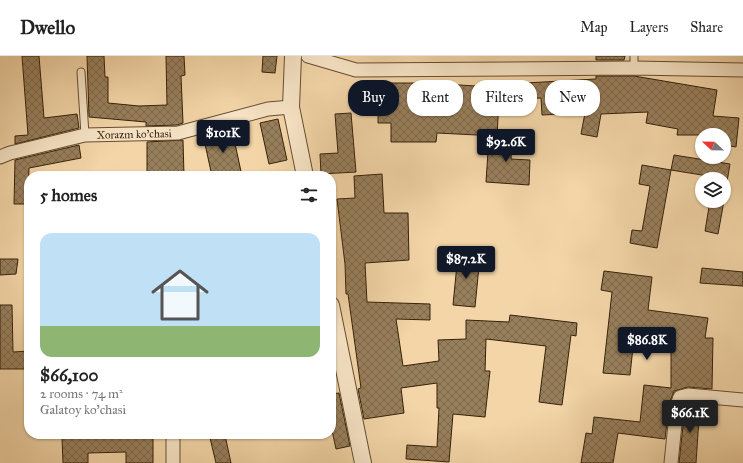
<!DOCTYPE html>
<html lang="en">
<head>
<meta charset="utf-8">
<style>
	body { margin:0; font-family:"IM FELL Great Primer",serif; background:#f6f6f6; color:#222; height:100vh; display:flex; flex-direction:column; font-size:15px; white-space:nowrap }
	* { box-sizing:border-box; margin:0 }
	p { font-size:13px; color:#767676 }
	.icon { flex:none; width:22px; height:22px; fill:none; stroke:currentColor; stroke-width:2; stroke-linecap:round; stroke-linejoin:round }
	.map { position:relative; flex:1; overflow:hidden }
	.panel { position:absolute; left:24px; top:115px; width:312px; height:268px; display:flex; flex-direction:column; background:#fff; border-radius:16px; box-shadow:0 1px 3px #0004 }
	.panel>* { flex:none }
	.top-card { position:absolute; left:348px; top:24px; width:335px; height:36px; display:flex; gap:8px }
	.needle { width:26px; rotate:292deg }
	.controls { position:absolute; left:695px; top:72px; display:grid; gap:8px }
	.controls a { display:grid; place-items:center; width:36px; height:36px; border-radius:50%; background:#fff; box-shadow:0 1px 3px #0004; font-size:20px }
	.price { position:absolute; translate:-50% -34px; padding:0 9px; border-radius:4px; background:#111827; color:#fff; font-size:13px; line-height:26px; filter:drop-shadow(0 1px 2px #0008) }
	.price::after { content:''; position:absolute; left:50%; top:24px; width:12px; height:9px; margin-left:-6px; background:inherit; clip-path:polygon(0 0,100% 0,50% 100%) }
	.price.active { background:#222; color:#fff }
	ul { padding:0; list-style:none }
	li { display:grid; align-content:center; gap:8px; height:212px; padding:0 16px }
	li+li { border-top:1px solid #e0e0e0 }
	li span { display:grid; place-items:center; height:124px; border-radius:12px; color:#555 }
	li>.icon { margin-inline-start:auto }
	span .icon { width:72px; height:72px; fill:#fffc; stroke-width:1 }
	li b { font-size:17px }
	h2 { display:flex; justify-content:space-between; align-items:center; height:48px; padding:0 16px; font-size:17px }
	.chip { padding:0 14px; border-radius:16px; background:#fff; box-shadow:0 1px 3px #0004; font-size:14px; line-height:36px }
	.chip.active { background:#111827; color:#fff }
	header { display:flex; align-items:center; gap:24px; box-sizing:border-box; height:56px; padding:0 20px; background:#fff; border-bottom:1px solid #e0e0e0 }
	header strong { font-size:19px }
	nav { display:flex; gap:22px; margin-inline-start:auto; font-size:14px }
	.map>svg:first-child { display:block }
	.building { fill:url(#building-cross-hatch); stroke:#35210b }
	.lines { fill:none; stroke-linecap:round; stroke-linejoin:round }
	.service-casing { stroke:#644e32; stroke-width:9 }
	.minor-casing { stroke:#644e32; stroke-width:15 }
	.tertiary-casing { stroke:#644e32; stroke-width:18 }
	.service { stroke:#f7e4c6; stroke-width:7 }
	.minor { stroke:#f7e4c6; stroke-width:13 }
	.tertiary { stroke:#f7e4c6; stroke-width:16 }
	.labels { text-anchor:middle; stroke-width:3; stroke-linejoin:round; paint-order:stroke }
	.street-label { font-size:11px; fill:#35210b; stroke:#f7e4c6 }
</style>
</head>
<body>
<header>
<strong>Dwello</strong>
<nav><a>Map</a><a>Layers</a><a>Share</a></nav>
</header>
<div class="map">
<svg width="743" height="407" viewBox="0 0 743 407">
	<defs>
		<pattern id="building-cross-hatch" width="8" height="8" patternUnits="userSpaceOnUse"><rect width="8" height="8" fill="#987f5c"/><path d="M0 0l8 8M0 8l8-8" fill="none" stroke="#7d684a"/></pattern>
	</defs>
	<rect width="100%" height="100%" fill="#f3d5a7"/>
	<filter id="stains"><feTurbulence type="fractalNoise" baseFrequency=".005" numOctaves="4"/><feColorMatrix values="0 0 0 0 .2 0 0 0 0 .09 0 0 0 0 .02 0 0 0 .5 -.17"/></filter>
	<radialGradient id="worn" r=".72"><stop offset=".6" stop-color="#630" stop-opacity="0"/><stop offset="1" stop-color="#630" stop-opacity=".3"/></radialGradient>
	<path class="building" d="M 22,0 L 39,0 L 44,62 L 77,58 L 79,72 L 15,88 L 15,80 L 28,79 Z
		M 87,0 L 104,0 L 105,21 L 108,21 L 108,47 L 139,50 L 167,49 L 166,0 L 184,0 L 185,19 L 181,20 L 183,67 L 177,69 L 146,70 L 146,66 L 89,61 Z
		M 263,0 L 277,0 L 275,17 L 262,16 Z
		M 596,0 L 625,0 L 624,4 L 596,4 Z
		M 596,20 L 634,20 L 717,34 L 713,60 L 739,62 L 736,91 L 724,89 L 724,79 L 677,79 L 678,73 L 646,67 L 648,56 L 601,58 L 597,81 L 581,78 L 585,57 L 542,59 L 541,42 L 499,44 L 497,80 L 437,77 L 436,86 L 391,86 L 391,67 L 378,67 L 378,42 L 357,43 L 357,27 L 428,27 L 508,32 L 508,28 L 596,23 Z
		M 351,57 L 356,116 L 321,118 L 320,98 L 338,97 L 335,58 Z
		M 278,63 L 287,104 L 269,108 L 260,67 Z
		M 232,74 L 242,120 L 212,120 L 203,79 Z
		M 489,80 L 512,81 L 511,103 L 530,104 L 529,129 L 486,126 Z
		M 183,84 L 184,120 L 147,120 L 147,86 Z
		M 79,89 L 81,102 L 29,112 L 28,148 L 14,148 L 15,104 Z
		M 674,99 L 730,108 L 724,144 L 724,123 L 714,123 L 714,121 L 671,114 Z
		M 642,109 L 671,114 L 657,192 L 630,187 L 632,174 L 642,175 L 650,130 L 639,128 Z
		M 382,118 L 384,157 L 408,157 L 409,204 L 365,207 L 367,246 L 430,248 L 430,264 L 396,263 L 403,310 L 439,305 L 438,284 L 466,283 L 466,264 L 509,266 L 510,259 L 577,267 L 576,280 L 571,279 L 562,349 L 539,346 L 546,290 L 486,283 L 485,315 L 490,315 L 485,361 L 453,358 L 449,406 L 406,403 L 407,389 L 437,391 L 439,352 L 437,352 L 437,327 L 401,332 L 404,357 L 364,363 L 358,333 L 361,332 L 348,238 L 346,238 L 345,208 L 337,143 L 355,142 L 354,120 Z
		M 710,145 L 724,145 L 718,178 L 705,175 Z
		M 458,198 L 480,200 L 475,251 L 453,249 Z
		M 0,203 L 18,203 L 16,218 L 0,219 Z
		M 702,212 L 743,216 L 743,230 L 700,227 Z
		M 604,215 L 652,221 L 648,254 L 708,262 L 705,282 L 713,282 L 712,333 L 688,331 L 674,335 L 669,348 L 665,383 L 618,377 L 613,407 L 581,407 L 586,377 L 592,378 L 594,361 L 640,366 L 644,329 L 671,332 L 671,286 L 634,282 L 630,319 L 603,317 L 612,236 L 601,234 Z
		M 0,249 L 12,249 L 13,296 L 29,295 L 29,313 L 0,313 Z
		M 339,337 L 350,390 L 336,393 L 331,370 L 331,338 Z
		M 689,347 L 700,348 L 696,407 L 679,407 L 685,351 L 686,348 Z
		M 88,378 L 153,378 L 153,407 L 126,407 L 126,396 L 88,397 L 88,407 L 63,407 L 62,382 L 88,382 Z
		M 225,379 L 231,407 L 216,407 L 210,382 Z"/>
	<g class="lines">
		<defs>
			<path id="service" d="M 634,0 L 634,12
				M 81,16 L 85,79"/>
			<g id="minor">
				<path d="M 308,0 L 356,14 L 634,12 L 743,14"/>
				<path id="s1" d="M 0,101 L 10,97 L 85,79 L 178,77 L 268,53 L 291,51"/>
				<path d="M 173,407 L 173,378"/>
				<path d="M 671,407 L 677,349 L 680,341 L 688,339 L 743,344"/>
			</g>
			<path id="tertiary" d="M 293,0 L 291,51 L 305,120
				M 331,249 L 363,407"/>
		</defs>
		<use href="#service" class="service-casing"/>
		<use href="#minor" class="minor-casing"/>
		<use href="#tertiary" class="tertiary-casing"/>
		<use href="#service" class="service"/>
		<use href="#minor" class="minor"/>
		<use href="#tertiary" class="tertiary"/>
	</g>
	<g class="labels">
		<g class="street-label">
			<text dy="4" stroke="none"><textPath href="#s1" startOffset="137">Xorazm ko'chasi</textPath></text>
		</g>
	</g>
	<rect width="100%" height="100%" filter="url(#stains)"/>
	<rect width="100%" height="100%" fill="url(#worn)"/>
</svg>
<div class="controls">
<a><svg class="needle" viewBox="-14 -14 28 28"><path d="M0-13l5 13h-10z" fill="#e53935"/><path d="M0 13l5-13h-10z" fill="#767676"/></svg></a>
<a><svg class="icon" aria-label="layers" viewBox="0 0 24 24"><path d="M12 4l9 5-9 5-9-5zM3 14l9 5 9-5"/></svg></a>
</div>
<b class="price" style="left:223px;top:98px">$101K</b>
<b class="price" style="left:506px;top:107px">$92.6K</b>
<b class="price" style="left:466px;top:224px">$87.2K</b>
<b class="price" style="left:647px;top:305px">$86.8K</b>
<b class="price active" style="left:690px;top:378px">$66.1K</b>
<div class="top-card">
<a class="chip active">Buy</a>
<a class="chip">Rent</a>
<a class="chip">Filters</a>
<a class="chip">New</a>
</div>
<section class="panel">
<h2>5 homes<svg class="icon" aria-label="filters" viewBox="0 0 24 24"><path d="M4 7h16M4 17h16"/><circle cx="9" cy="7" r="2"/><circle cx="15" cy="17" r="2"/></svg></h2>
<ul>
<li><span style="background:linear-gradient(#bfe0f5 75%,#8fb573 0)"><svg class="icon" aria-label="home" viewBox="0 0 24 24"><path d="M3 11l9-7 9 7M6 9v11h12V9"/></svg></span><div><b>$66,100</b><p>2 rooms · 74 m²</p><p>Galatoy ko'chasi</p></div></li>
</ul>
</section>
</div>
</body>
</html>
